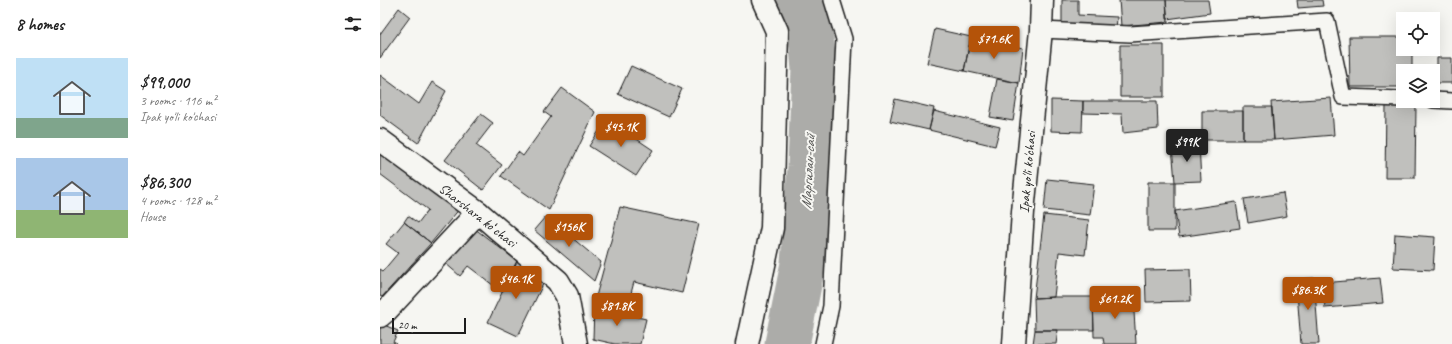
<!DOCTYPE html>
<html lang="en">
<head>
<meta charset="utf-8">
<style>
	body { margin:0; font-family:Caveat,sans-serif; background:#f2f2f2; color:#222; height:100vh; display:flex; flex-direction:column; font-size:15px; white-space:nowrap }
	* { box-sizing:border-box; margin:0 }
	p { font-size:13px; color:#767676 }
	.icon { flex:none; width:22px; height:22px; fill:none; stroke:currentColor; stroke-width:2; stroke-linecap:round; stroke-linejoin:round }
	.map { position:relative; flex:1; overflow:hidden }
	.sheet { display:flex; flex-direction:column; background:#fff; width:380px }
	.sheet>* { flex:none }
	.tools { position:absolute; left:1016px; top:12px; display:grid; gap:8px }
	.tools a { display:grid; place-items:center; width:44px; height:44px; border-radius:0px; background:#fff; box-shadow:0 4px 16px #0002; font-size:20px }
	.scale { position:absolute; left:12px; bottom:10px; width:74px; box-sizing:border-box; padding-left:4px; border:2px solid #1c1c1c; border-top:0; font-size:11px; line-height:14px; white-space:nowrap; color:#1c1c1c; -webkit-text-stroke:3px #f6f6f2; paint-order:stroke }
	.price { position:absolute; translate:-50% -34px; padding:0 9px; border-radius:4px; background:#b45309; color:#fff; font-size:13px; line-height:26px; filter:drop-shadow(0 1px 2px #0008) }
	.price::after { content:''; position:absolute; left:50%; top:24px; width:12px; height:9px; margin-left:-6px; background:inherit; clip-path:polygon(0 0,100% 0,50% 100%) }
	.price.selected { background:#222; color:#fff }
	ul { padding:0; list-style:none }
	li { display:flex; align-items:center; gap:12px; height:100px; padding:0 16px }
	li span { display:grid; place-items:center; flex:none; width:112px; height:80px; border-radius:0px; color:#555 }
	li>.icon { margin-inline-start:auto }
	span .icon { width:48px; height:48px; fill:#fffc; stroke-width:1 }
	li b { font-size:17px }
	h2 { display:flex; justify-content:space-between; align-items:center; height:48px; padding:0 16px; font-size:17px }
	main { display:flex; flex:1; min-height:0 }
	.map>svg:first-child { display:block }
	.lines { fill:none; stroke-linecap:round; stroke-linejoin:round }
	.river { stroke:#acaca9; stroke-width:45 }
	.building { fill:#c0c0bd; stroke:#1c1c1c }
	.lane-casing { stroke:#1c1c1c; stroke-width:18 }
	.street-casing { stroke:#1c1c1c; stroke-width:25 }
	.secondary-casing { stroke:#1c1c1c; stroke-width:25 }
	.lane { stroke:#f6f6f2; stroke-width:15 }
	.street { stroke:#f6f6f2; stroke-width:22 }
	.secondary { stroke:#f6f6f2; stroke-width:22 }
	.labels { text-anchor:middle; stroke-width:4; stroke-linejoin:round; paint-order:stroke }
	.street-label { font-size:14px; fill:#1c1c1c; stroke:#f6f6f2 }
	.water-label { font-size:15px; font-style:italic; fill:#565654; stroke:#f6f6f2 }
</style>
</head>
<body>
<main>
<section class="sheet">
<h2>8 homes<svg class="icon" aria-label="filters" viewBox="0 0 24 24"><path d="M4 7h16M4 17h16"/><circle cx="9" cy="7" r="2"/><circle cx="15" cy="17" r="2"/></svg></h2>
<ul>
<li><span style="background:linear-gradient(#bfe0f5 75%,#7fa58c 0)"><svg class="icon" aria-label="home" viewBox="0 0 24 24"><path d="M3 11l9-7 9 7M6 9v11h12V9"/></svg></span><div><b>$99,000</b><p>3 rooms · 116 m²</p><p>Ipak yo'li ko'chasi</p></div></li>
<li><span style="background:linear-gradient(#a9c7e8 65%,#8fb573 0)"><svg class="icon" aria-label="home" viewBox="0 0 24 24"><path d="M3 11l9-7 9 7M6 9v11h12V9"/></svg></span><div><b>$86,300</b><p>4 rooms · 128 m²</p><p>House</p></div></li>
</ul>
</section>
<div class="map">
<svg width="1072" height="344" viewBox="0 0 1072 344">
	<rect width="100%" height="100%" fill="#f6f6f2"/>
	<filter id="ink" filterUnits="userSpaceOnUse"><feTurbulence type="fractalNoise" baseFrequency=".025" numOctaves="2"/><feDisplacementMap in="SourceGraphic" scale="8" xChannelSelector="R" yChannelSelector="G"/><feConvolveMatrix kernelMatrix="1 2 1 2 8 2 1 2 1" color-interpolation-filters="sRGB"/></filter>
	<g filter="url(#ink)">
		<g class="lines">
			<path class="river" d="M 407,344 L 423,264 L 430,166 L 434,69 L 431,37 L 422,6 L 419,0"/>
		</g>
		<path class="building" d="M 682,0 L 698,0 L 698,15 L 737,17 L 736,31 L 682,28 Z
			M 739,0 L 786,0 L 788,22 L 741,26 Z
			M 786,0 L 828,0 L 830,13 L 787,19 Z
			M 917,0 L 942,0 L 943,6 L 918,8 Z
			M 19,8 L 30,17 L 0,58 L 0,34 Z
			M 555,29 L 591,37 L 584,71 L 547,63 Z
			M 591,37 L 643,48 L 639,83 L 584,71 Z
			M 969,37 L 1023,37 L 1023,49 L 1032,49 L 1032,71 L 1023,71 L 1023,87 L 970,87 Z
			M 740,45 L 784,45 L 784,97 L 740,97 Z
			M 1057,58 L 1072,58 L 1072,83 L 1057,83 Z
			M 251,66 L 302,89 L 289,117 L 238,94 Z
			M 0,75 L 39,104 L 52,82 L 66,91 L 38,143 L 0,115 Z
			M 617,79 L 639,83 L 633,121 L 610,117 Z
			M 182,88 L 215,112 L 169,210 L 121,176 L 138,152 L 143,156 L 171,117 L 164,112 Z
			M 951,98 L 954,135 L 894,140 L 891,102 Z
			M 515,99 L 554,108 L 549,130 L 510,121 Z
			M 671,100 L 703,101 L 702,132 L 671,131 Z
			M 703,101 L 777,101 L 778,129 L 743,133 L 742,114 L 703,113 Z
			M 1006,106 L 1036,106 L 1035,178 L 1005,178 Z
			M 863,107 L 892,107 L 894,140 L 863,140 Z
			M 554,111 L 620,127 L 615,146 L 549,130 Z
			M 822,111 L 863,111 L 863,140 L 822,140 Z
			M 101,114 L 113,123 L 96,145 L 122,165 L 103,190 L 65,160 Z
			M 227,119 L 273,150 L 256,176 L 209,146 Z
			M 819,144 L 821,181 L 795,182 L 792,146 Z
			M 0,153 L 81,207 L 51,243 L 24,222 L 28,216 L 38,223 L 48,210 L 0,174 Z
			M 667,179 L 714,184 L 710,215 L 664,210 Z
			M 768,182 L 795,182 L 795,231 L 768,231 Z
			M 903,193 L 907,216 L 868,223 L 864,199 Z
			M 856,202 L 860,228 L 799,237 L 795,211 Z
			M 240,207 L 319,224 L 302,293 L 254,282 L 246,312 L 214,304 Z
			M 664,215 L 709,220 L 705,255 L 679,252 L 674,297 L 654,298 Z
			M 166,216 L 221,262 L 214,281 L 154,230 Z
			M 24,222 L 51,243 L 2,297 L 0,296 L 0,269 L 3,271 L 18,253 L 6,244 Z
			M 94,228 L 137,261 L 122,292 L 88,266 L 80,276 L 64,262 Z
			M 1015,234 L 1055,237 L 1053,270 L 1013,268 Z
			M 137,261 L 164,282 L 138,336 L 108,322 Z
			M 810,269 L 811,301 L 766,302 L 765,270 Z
			M 934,278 L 939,344 L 921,344 L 916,279 Z
			M 1000,278 L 1003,303 L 945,308 L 943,283 Z
			M 753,296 L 756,344 L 724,344 L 723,337 L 714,337 L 713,297 Z
			M 674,297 L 713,297 L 714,330 L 655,330 L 654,298 Z
			M 214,307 L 266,319 L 260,344 L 235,344 L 213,339 Z
			M 2,324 L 18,331 L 13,342 L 17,344 L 0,344 L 0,325 Z
			M 655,330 L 678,330 L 676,344 L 653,344 Z"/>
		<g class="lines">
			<defs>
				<path id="lane" d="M 661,30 L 750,34 L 947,21 L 963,97 L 1023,99
					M 1053,100 L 1072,101
					M 443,344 L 451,306 L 464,39 L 452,0"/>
				<path id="street" d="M 0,316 L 6,311 L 98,212
					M 367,344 L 392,228 L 397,31 L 383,0"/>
				<path id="secondary" d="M 0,140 L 98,212 L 178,281 L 187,296 L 196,344
					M 634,344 L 643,212 L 661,30 L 662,0"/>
			</defs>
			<use href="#lane" class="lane-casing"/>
			<use href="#street" class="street-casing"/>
			<use href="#secondary" class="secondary-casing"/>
			<use href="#lane" class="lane"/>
			<use href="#street" class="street"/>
			<use href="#secondary" class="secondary"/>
		</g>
	</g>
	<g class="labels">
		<g class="street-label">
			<text transform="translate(647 172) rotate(-85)" y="5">Ipak yo'li ko'chasi</text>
			<text transform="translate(98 215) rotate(38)" y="5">Sharshara koʻchasi</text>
		</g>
		<g class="water-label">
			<text transform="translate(428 172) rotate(-87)" y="5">Маргилан-сай</text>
		</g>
	</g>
</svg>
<div class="tools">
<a><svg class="icon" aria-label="locate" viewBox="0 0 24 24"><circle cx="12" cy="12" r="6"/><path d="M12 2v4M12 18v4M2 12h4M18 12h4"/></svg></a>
<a><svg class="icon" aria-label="layers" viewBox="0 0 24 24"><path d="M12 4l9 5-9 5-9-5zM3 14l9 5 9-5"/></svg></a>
</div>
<div class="scale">20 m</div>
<b class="price" style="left:614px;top:60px">$71.6K</b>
<b class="price" style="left:241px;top:148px">$45.1K</b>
<b class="price selected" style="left:807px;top:163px">$99K</b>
<b class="price" style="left:189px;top:248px">$156K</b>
<b class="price" style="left:136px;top:300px">$46.1K</b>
<b class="price" style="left:928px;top:311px">$86.3K</b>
<b class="price" style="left:735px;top:320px">$61.2K</b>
<b class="price" style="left:237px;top:327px">$81.8K</b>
</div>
</main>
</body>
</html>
